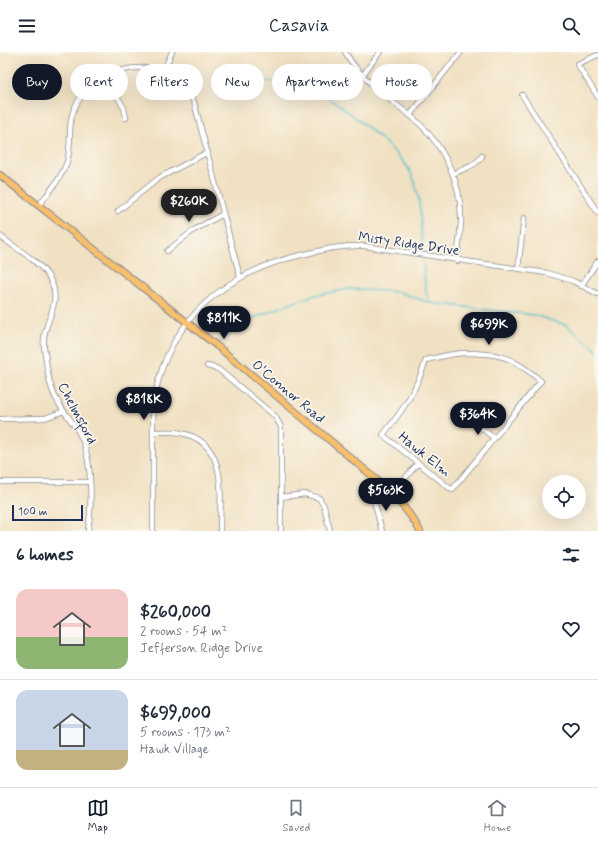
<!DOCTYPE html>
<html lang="en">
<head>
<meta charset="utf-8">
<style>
	body { margin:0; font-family:Mynerve,sans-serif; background:#f2f2f3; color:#1f2937; height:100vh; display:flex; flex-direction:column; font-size:15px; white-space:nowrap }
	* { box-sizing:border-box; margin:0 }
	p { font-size:13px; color:#747a83 }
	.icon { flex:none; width:22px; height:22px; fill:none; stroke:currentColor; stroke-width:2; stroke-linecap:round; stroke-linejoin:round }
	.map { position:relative; height:479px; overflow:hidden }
	.panel { display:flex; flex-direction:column; background:#fff; flex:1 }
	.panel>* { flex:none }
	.hud { position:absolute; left:12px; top:12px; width:574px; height:36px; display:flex; gap:8px }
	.tools { position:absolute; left:542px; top:423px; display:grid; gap:8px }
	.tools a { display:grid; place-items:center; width:44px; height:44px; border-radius:50%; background:#fff; box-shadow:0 4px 16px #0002; font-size:20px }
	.scale { position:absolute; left:12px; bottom:10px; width:71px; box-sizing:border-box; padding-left:4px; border:2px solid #1b2f5e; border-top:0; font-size:11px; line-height:14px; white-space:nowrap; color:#1b2f5e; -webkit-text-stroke:3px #fbf7ec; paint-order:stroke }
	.price { position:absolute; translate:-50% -34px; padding:0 9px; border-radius:14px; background:#111827; color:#fff; font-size:13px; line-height:26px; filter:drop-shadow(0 1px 2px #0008) }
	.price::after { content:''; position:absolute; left:50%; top:24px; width:12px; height:9px; margin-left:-6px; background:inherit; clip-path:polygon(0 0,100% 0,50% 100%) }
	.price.on { background:#222; color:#fff }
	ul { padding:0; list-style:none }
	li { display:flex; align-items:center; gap:12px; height:100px; padding:0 16px }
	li+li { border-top:1px solid #e0e1e3 }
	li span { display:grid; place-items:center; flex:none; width:112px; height:80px; border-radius:12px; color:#555 }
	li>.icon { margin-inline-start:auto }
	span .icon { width:48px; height:48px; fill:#fffc; stroke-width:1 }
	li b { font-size:17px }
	h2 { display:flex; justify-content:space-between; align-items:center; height:48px; padding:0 16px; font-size:17px }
	.pill { padding:0 14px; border-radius:18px; background:#fff; box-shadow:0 4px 16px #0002; font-size:14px; line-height:36px }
	.pill.on { background:#111827; color:#fff }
	header { display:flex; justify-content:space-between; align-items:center; height:52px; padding:0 16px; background:#fff; font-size:18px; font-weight:600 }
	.tab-bar { display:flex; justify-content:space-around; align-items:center; height:56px; border-top:1px solid #e0e1e3; background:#fff; font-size:11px; color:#747a83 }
	.tab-bar a { display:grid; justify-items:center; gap:2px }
	.tab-bar .on { color:#111827 }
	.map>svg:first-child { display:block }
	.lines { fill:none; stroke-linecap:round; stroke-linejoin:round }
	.stream { stroke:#54c1cb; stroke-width:1.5 }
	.minor-casing { stroke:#868890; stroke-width:6 }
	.major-casing { stroke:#868890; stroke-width:8 }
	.minor { stroke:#fff; stroke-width:4.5 }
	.major { stroke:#f8bf6c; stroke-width:6 }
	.labels { text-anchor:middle; stroke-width:3.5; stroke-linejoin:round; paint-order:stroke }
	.street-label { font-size:14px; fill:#1b2f5e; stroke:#fbf7ec }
</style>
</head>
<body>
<header><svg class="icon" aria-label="menu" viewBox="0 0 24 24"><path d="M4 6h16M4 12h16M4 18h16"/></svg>Casavia<svg class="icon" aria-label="search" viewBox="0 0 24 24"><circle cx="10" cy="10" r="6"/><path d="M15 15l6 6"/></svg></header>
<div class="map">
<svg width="598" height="479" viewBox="0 0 598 479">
	<rect width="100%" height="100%" fill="#fbf7ec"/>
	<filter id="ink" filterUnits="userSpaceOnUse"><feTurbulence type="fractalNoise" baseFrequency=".025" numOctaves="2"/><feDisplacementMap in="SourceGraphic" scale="8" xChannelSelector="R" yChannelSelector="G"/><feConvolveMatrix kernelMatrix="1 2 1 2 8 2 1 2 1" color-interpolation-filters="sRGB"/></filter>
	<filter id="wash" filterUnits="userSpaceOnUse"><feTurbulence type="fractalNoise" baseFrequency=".012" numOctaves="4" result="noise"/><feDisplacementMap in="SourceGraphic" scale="16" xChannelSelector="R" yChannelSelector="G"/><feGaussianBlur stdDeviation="0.9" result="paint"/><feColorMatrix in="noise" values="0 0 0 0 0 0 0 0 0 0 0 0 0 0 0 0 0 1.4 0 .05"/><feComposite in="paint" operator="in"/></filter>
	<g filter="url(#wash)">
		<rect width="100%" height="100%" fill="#f1e1c3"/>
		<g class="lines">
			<path class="stream" d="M 256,29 C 274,29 292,30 310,36 C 334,45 404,101 413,125 C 421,148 421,173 422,197
				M 423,209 L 426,241 L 430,250
				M 222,288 L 253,266 L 311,244 L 349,237 L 399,240 L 430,251 L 534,263 L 566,273 L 598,299"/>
		</g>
	</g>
	<g filter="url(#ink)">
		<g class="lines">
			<defs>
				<path id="minor" d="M 345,0 C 360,26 384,43 407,61 C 441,87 463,129 461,172 C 460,184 458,197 457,209
					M 598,3 L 577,12 L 598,45
					M 163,20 L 172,0
					M 362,24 L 380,0
					M 106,25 L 124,56 L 126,66
					M 522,43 L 598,161
					M 410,63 L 461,0
					M 453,122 C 463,117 476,114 482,104
					M 39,153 C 49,140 61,127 67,110 C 71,96 69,82 71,68 C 77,34 115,14 147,16 C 168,17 185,33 194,50 L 240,225
					M 118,159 L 159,126 L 208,100
					M 0,184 C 16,197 40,209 50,227 C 64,254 41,270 44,295 C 47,314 48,334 58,350 C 66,364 77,374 83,389 C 92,412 92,454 88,479
					M 167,199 L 194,178 L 223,162
					M 518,217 L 524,166
					M 581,234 L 598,209
					M 462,301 C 501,301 511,304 541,329 L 452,438 L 383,383 C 403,358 416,339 426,308 L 448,303 Z
					M 207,314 L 218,317 L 275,364 L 281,375 L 281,479
					M 0,367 L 45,366 L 64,359
					M 471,368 L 494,386
					M 153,380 C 162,380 172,379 181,381 C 229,390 220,443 220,479
					M 0,430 L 89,430
					M 392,442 L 418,411
					M 281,445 L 305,442 L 319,446 L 324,454 L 330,479
					M 373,445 L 382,479
					M 153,479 C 153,453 153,426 153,400 C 153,381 152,362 155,343 C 170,265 228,220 301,203 C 322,198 342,193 364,194 L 547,221 L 573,229 L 598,242"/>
				<path id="major" d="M 0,123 L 217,294 L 370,422 C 389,439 408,456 420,479"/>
			</defs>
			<use href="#minor" class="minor-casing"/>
			<use href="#major" class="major-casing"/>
			<use href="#minor" class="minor"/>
			<use href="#major" class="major"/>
		</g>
	</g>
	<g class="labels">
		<g class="street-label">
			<text transform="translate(409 191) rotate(8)" y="5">Misty Ridge Drive</text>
			<text transform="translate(289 339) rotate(40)" y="5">O'Connor Road</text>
			<text transform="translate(78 361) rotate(62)" y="5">Chelmsford</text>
			<text transform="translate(425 402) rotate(39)" y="5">Hawk Elm</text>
		</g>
	</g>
</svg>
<div class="tools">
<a><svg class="icon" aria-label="locate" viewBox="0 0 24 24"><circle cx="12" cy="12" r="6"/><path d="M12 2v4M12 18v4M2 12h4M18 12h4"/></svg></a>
</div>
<div class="scale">100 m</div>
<b class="price on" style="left:189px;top:171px">$260K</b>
<b class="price" style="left:224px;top:288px">$811K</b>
<b class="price" style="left:489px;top:294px">$699K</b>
<b class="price" style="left:144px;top:369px">$818K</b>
<b class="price" style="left:478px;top:384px">$364K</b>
<b class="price" style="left:386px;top:460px">$563K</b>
<div class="hud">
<a class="pill on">Buy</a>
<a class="pill">Rent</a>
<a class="pill">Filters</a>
<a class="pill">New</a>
<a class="pill">Apartment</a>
<a class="pill">House</a>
</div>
</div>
<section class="panel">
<h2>6 homes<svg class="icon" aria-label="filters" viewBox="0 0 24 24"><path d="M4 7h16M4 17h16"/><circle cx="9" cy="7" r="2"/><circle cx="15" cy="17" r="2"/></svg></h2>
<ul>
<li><span style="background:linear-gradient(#f6c9c9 60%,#8fb573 0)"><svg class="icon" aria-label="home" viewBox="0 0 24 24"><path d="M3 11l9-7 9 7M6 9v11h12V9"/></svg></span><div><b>$260,000</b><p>2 rooms · 54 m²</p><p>Jefferson Ridge Drive</p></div><svg class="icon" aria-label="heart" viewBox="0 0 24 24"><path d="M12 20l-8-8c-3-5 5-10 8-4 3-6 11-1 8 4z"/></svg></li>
<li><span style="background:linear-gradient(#c9d6e8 75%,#c2b280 0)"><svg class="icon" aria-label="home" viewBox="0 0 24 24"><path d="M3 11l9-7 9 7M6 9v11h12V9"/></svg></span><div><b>$699,000</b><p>5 rooms · 173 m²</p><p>Hawk Village</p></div><svg class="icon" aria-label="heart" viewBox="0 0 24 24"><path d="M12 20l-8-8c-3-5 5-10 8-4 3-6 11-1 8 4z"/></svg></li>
</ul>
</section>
<nav class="tab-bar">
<a class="on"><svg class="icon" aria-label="map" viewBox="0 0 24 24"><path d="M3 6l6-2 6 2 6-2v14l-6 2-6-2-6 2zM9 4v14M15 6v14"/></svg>Map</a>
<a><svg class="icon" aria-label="saved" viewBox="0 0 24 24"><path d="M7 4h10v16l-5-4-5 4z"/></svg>Saved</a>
<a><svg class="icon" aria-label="home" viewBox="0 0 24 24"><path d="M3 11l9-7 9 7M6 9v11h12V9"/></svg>Home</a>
</nav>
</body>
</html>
